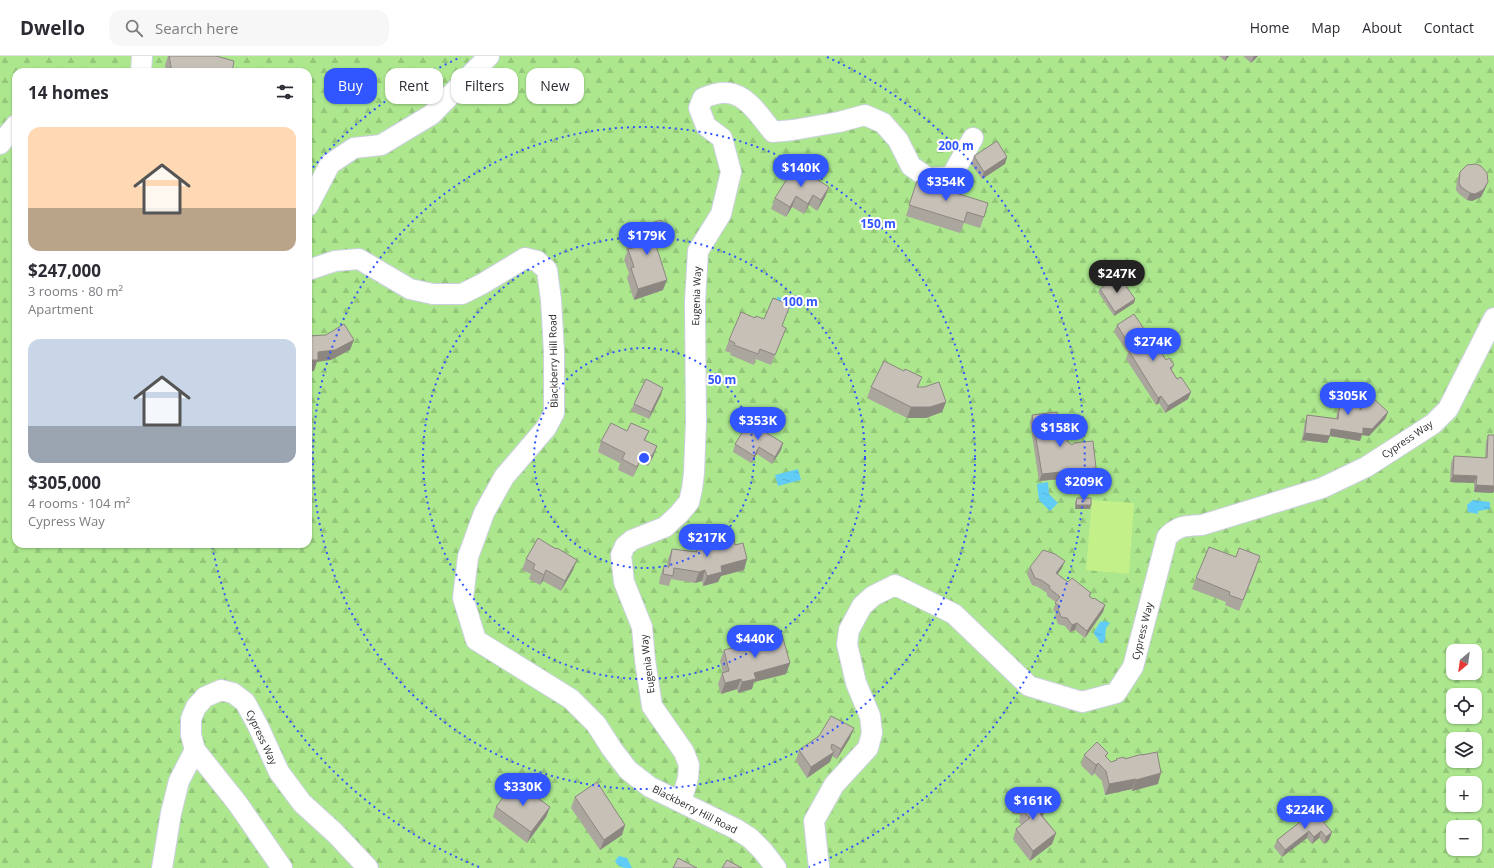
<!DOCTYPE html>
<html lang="en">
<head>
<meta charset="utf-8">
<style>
	body { margin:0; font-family:"Open Sans",sans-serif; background:#f7f7f7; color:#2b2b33; height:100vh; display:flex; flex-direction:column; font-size:15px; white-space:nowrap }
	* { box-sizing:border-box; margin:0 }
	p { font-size:13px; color:#7c7c81 }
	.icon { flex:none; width:22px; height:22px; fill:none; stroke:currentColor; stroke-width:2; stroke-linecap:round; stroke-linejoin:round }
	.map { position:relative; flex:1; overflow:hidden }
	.sheet { position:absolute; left:12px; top:12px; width:300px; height:480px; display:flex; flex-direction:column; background:#fff; border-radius:12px; box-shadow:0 1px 3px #0004 }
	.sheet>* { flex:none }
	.guide { position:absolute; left:324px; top:12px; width:380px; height:36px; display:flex; gap:8px }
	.needle { width:26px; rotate:209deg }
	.controls { position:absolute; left:1446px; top:588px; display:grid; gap:8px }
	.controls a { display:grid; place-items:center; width:36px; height:36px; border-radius:8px; background:#fff; box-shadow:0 1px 3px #0004; font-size:20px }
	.price { position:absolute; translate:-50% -34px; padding:0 9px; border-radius:14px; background:#3155ff; color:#fff; font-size:13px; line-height:26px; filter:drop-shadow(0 1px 2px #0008) }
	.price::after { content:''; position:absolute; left:50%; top:24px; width:12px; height:9px; margin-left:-6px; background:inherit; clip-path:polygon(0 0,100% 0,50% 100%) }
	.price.on { background:#222; color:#fff }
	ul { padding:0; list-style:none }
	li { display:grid; align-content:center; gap:8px; height:212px; padding:0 16px }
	li span { display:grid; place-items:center; height:124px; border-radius:12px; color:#555 }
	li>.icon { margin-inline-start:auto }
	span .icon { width:72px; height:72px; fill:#fffc; stroke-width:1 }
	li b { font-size:17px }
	h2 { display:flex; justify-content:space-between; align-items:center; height:48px; padding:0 16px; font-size:17px }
	.tag { padding:0 14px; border-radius:12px; background:#fff; box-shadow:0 1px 3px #0004; font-size:14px; line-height:36px }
	.tag.on { background:#3155ff; color:#fff }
	header { display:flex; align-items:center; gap:24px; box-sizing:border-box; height:56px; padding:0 20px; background:#fff; border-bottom:1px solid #e1e1e2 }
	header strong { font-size:19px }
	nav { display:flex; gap:22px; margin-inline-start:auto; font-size:14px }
	.search { width:280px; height:36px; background:#f7f7f7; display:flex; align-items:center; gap:10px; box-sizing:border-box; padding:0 14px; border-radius:12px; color:#7c7c81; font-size:15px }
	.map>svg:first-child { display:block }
	.forest { fill:url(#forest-firs); fill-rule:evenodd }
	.pitch { fill:#c3f089 }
	.water { fill:url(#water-ripples) }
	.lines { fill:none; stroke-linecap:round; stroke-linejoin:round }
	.minor-casing { stroke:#ccd0e2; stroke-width:22 }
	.minor { stroke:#fff; stroke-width:20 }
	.wall { fill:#aaa59d }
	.shaded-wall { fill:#8b8680 }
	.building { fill:#c6c0b7; stroke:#8b8680 }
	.ring { fill:none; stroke:#3155ff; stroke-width:2; stroke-dasharray:2 4 }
	.labels { text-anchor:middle; stroke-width:4; stroke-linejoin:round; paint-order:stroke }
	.street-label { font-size:10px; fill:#272727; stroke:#fff }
	.centre { fill:#3155ff; stroke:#fff; stroke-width:2 }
	.ring-label { font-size:12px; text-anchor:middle; font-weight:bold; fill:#3155ff; stroke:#fff; stroke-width:4; stroke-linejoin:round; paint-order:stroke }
</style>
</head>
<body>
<header>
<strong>Dwello</strong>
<div class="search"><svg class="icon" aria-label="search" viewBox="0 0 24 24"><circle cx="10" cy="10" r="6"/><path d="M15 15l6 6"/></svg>Search here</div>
<nav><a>Home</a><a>Map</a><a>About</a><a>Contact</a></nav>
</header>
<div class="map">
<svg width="1494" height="812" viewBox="0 0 1494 812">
	<defs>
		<pattern id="forest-firs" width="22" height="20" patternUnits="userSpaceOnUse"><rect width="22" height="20" fill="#ace78e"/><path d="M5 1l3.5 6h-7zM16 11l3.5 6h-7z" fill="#94c67a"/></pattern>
		<pattern id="water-ripples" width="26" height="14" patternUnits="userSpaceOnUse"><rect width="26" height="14" fill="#61cdf7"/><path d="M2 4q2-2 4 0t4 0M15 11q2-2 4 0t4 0" fill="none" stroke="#54b0d4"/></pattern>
	</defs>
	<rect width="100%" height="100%" fill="#ebe3d7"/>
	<path class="forest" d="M 0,0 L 1494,0 L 1494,812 L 0,812 ZM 16,16 L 308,16 L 308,488 L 16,488 ZM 1453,595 L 1475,595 L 1475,617 L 1453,617 ZM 1453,639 L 1475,639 L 1475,661 L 1453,661 ZM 1453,683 L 1475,683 L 1475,705 L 1453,705 ZM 1453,727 L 1475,727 L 1475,749 L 1453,749 ZM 1453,771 L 1475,771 L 1475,793 L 1453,793 Z"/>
	<path class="pitch" d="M 1092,444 L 1134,447 L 1129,518 L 1086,514 Z"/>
	<path class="water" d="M 777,241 L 794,243 L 793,253 L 776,251 Z
		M 798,413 L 801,424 L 778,430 L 775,419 Z
		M 1048,426 L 1049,438 L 1058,447 L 1050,455 L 1039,444 L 1037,428 Z
		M 1473,444 L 1490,446 L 1490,453 L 1478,455 L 1478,458 L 1468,456 L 1467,449 Z
		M 1105,565 L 1110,567 L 1106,572 L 1105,584 L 1103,587 L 1100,587 L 1098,583 L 1094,578 L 1094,576 L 1100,566 Z
		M 619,800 L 627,802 L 632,812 C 625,812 618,812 615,805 Z"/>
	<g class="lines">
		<defs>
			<path id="minor" d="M 141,16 L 142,0
				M 0,88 L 16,69
				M 308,150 L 330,108 L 354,92 L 381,89 L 431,59 L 489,0
				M 308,214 L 335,205 L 359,203 L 410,233 L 433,238 L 462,238 L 482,228 L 525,202 L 537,205 L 547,214 L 551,244 L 554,296 L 554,357 L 546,372 L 504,421 L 484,457 L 468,501 L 463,542 L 476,584 L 571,643 L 596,668 L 612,693 L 628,714 L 650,731 L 736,773 L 750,782 L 763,795 L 776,812
				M 681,746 L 688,722 L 689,709 L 684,696 L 652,650 L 645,604 L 642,571 L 624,526 L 621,499 L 625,490 L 632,484 L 665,471 L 679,458 L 689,446 L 692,433 L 694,417 L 696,366 L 695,246 L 698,195 L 721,158 L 731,116 L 722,82 L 706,70 L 699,52 L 703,42 C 711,39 719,36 728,37 C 748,39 761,62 773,76 L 793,74 L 839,66 L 865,59 L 883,67 L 898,84 L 911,110 L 928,122 L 951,121 L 973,82
				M 162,812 L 171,757 L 179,725 L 195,694
				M 282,812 L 238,748 L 195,694 L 191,679 L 191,663 L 196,651 L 205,641 L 221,634 L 233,637 L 245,646 L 258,670 L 279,716 L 302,747 L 335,777 L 368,812
				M 819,812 L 814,765 L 834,729 L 868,692 L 872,677 L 870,660 L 856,627 L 847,588 L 849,574 L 862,550 L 873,540 L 895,529 L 954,558 L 1029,630 L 1082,646 L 1116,637 L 1133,611 L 1167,481 C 1179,469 1186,470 1202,469 L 1322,432 L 1366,411 L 1433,368 L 1448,353 L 1494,262"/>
		</defs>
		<use href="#minor" class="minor-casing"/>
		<use href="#minor" class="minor"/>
	</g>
	<path class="wall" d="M 168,0 L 216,0 L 232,16 L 166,16 L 165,9 Z
		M 1219,0 L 1229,0 L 1225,5 Z
		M 1243,0 L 1258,0 L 1251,7 Z
		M 974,100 L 1007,101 L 1005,108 L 982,123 L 971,108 Z
		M 1460,116 L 1485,133 L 1481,141 L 1472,145 L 1467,144 L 1459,138 L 1456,134 L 1457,124 Z
		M 917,125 L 984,161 L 980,172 L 964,167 L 960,177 L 906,160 Z
		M 829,131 L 825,141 L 817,155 L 809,149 L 804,158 L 792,151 L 786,161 L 771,153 L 775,142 Z
		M 641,170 L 662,190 L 656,191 L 663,234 L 634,244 L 627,222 L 629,217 L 624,204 L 627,196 L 626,193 L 630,182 L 638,180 Z
		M 1100,233 L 1135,243 L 1134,247 L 1114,260 L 1098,236 Z
		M 755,262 L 782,270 L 782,282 L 771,309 L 756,303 L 754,309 L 730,299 L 731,297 L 725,295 L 729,284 Z
		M 1117,269 L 1150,282 L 1166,304 L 1174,309 L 1172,314 L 1177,323 L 1191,336 L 1188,343 L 1165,357 L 1159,347 L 1156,349 L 1126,303 L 1128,297 L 1114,276 Z
		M 904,315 L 922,321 L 918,331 L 924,331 L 946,346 L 942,356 L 926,362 L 907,362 L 867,342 L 871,331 Z
		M 1342,331 L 1360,354 L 1388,356 L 1385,363 L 1369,380 L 1362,379 L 1360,385 L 1330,380 L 1327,387 L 1302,384 L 1305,366 L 1307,359 L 1336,363 L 1340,338 Z
		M 661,339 L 649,363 L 631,355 L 634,348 Z
		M 1032,359 L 1059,376 L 1068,386 L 1096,412 L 1094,420 L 1039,425 L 1030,366 Z
		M 627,375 L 649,375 L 645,385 L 657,390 L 653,401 L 648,410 L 640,406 L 633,421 L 618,414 L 620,407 L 598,396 L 601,385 Z
		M 1488,379 L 1493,437 L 1474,436 L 1474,427 L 1450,426 L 1451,407 L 1454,400 L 1485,402 L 1486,386 Z
		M 783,387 L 781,394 L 772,408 L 757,398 L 751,407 L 733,396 L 735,388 Z
		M 1077,442 L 1091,449 L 1090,453 L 1075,453 L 1075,446 Z
		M 718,486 L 735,489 L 747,503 L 744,514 L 721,520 L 718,526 L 703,530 L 702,525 L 695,527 L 671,523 L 669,530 L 659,528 L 660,521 L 664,510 L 667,511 L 668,503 L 672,493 L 695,496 L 696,494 L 716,491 Z
		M 526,503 L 573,514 L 561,535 L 543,525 L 540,529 L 529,523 L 531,518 L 522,514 Z
		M 1030,511 L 1062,512 L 1058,518 L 1068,526 L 1091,537 L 1090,540 L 1093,543 L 1105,549 L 1103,556 L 1085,582 L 1075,574 L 1070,576 L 1065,570 L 1058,568 L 1055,560 L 1056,557 L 1053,554 L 1056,546 L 1047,540 L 1047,537 L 1038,531 L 1032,529 L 1027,518 Z
		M 1257,511 L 1239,555 L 1225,549 L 1226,546 L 1192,533 L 1196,522 Z
		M 724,594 L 790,607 L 786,618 L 754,626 L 752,633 L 738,637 L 737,633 L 721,638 L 718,628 L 722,617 L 723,617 L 720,605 Z
		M 850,682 L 837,703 L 832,700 L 830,706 L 807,722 L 796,705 L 799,694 Z
		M 1108,697 L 1106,701 L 1111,706 L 1116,705 L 1116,703 L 1125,703 L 1158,728 L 1132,735 L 1132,733 L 1105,739 L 1102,725 L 1094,717 L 1092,720 L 1081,709 L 1084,699 Z
		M 1017,732 L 1030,749 L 1045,754 L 1043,760 L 1056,777 L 1052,788 L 1030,805 L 1013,783 L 1016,773 L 1022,769 L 1019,766 L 1020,758 L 1012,757 L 1013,742 Z
		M 575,741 L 625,769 L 622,779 L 600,794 L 571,752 Z
		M 496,751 L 550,751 L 546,761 L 527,787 L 493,761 Z
		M 1314,755 L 1332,776 L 1329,784 L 1324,788 L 1319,782 L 1312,788 L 1307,782 L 1282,801 L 1274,791 L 1277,784 Z"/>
	<path class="shaded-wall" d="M 1226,0 L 1229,0 L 1225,5 Z
		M 1254,0 L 1258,0 L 1251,7 Z
		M 1007,101 L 1005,108 L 982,123 L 984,116 Z
		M 1488,126 L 1485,133 L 1481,141 L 1472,145 L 1467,144 L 1470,137 Z
		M 829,131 L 825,141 L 817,155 L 821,144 Z
		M 813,139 L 809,149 L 804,158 L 808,148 Z
		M 796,140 L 792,151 L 786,161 L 790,151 Z
		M 665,179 L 662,190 L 650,193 L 654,183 Z
		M 667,224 L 663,234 L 634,244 L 638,233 Z
		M 1135,243 L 1134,247 L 1114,260 L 1115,256 Z
		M 354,284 L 350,294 L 331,304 L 317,306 L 314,315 L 308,315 L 308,304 L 318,296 Z
		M 663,332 L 661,339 L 649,363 L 651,356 Z
		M 1191,336 L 1188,343 L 1165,357 L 1168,350 Z
		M 1161,340 L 1159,347 L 1156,349 L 1158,342 Z
		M 946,346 L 942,356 L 926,362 L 907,362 L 911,351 Z
		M 1388,356 L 1385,363 L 1369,380 L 1362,379 L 1360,385 L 1330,380 L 1327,387 L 1302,384 L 1305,377 L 1331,373 L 1363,372 Z
		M 783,387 L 781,394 L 772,408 L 775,401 Z
		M 657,390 L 653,401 L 648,410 L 652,400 Z
		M 759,391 L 757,398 L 751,407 L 754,400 Z
		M 644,396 L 640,406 L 633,421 L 637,411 Z
		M 1096,412 L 1094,420 L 1039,425 L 1042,418 Z
		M 1453,419 L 1477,420 L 1474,427 L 1450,426 Z
		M 1476,429 L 1494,430 L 1494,435 L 1493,437 L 1474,436 Z
		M 1076,449 L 1091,449 L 1090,453 L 1075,453 Z
		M 747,503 L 744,514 L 721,520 L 718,526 L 703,530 L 707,520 L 721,510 Z
		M 577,504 L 573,514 L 561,535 L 565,525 Z
		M 1065,505 L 1062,512 L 1053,524 L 1056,517 Z
		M 546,514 L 543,525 L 540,529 Z
		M 705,514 L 702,525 L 695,527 L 699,516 Z
		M 1105,549 L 1103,556 L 1085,582 L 1087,575 Z
		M 1077,567 L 1075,574 L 1070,576 L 1072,569 Z
		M 790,607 L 786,618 L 754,626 L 752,633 L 738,637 L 742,626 L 754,617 Z
		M 741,623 L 737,633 L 721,638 L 725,627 Z
		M 854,672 L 850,682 L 837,703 L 841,693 Z
		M 834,696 L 830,706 L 807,722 L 811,711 Z
		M 1098,707 L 1094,717 L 1092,720 L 1096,709 Z
		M 1161,717 L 1158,728 L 1132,735 L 1136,724 Z
		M 1136,723 L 1132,733 L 1105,739 L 1109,728 Z
		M 1016,746 L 1024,747 L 1020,758 L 1012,757 Z
		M 550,751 L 546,761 L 527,787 L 531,776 Z
		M 1045,754 L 1041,764 L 1040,758 Z
		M 625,769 L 622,779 L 600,794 L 604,784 Z
		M 1309,775 L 1307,782 L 1282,801 L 1285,794 Z
		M 1321,775 L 1319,782 L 1312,788 L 1314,781 Z
		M 1332,776 L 1329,784 L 1324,788 L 1326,781 Z
		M 1056,777 L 1052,788 L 1030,805 L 1033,795 Z"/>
	<path class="building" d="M 169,0 L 216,0 L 234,5 L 232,16 L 172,16 Z
		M 997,85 L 1007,101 L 984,116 L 974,100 Z
		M 1476,108 L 1481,110 L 1487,117 L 1488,126 L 1483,134 L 1475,138 L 1470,137 L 1461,131 L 1459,127 L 1460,116 L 1467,109 Z
		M 795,110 L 829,131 L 821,144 L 813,139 L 808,148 L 796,140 L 790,151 L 775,142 Z
		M 917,125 L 988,147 L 984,161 L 967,156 L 964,166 L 909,149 Z
		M 661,164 L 665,179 L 654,183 L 667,224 L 638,233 L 631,212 L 634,211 L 628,193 L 633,192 L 630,182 L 644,178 L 641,170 Z
		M 1119,220 L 1135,243 L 1115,256 L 1100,233 Z
		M 773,242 L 790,249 L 782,270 L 786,272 L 775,299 L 760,293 L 758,298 L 734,289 L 735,287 L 729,284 L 741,256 L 755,262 L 756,260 L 764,263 Z
		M 1134,258 L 1150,282 L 1154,279 L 1164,295 L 1161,296 L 1166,304 L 1169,302 L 1174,309 L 1170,312 L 1177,323 L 1181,321 L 1191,336 L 1168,350 L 1161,340 L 1158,342 L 1129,295 L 1132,293 L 1117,269 Z
		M 344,268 L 354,284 L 335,294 L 318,296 L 318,304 L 308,304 L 308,280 L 326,279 Z
		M 884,305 L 904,315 L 905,313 L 922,321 L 917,331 L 924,331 L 939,326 L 946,346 L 930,351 L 911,351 L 871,331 Z
		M 646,323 L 663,332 L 651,356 L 634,348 Z
		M 1342,331 L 1362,334 L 1360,354 L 1372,341 L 1388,356 L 1372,373 L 1363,372 L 1363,378 L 1331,373 L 1330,380 L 1305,377 L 1307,359 L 1338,363 Z
		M 1057,356 L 1059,376 L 1069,382 L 1067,385 L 1072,389 L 1074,387 L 1093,385 L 1096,412 L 1042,418 L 1032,359 Z
		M 749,366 L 783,387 L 775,401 L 759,391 L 754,400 L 735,388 Z
		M 611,367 L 627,375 L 631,367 L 649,375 L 644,384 L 657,390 L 652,400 L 644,396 L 637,411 L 622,403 L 625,397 L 601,385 Z
		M 1488,379 L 1494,379 L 1494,430 L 1476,429 L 1477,420 L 1453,419 L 1454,400 L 1487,402 Z
		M 1077,442 L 1091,442 L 1091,449 L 1076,449 Z
		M 538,482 L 556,493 L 557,492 L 577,504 L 565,525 L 546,514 L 544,519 L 533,513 L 535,508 L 526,503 Z
		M 734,482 L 735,489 L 743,487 L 747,503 L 721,510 L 722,516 L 707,520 L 705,514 L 699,516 L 674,512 L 673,520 L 663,518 L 664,510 L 669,511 L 672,493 L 697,496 L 696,494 L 715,489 L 715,491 L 719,490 L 718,486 Z
		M 1209,491 L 1236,501 L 1239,492 L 1260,500 L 1243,544 L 1229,539 L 1230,536 L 1196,522 Z
		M 1043,494 L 1055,498 L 1065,505 L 1056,517 L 1068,526 L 1072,522 L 1091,537 L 1089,540 L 1093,543 L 1094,542 L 1105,549 L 1087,575 L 1077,567 L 1072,569 L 1067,562 L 1061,561 L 1058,553 L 1060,550 L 1055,547 L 1060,541 L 1049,532 L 1050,530 L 1041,524 L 1035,522 L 1030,511 Z
		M 782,579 L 790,607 L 754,617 L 756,623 L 742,626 L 741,623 L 725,627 L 722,617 L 729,615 L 724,594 Z
		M 831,660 L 854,672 L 841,693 L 832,688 L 831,692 L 834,696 L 811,711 L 799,694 L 819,680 Z
		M 1097,686 L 1108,697 L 1105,700 L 1111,706 L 1117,704 L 1116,703 L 1124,701 L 1125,703 L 1142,698 L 1142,699 L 1157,696 L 1161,717 L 1136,724 L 1136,723 L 1109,728 L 1106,715 L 1098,707 L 1096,709 L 1084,699 Z
		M 515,725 L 550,751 L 531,776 L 496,751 Z
		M 597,726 L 625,769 L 604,784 L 575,741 Z
		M 1017,732 L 1031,733 L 1030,749 L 1037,744 L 1045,754 L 1040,758 L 1056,777 L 1033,795 L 1016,773 L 1030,762 L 1023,755 L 1024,747 L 1016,746 Z
		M 1314,755 L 1332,776 L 1326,781 L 1321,775 L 1314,781 L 1309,775 L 1285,794 L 1277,784 Z
		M 678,802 L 697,812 L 673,812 Z
		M 727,804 L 742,812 L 722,812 Z"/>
	<g class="ring">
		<circle cx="644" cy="402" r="110"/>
		<circle cx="644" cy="402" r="221"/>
		<circle cx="644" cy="402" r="331"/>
		<path d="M479 811A441 441 0 0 1 212 490M309 116A441 441 0 0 1 461 1M827 1A441 441 0 0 1 809 811"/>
	</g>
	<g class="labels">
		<g class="street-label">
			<text transform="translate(696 240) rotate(-88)" y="4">Eugenia Way</text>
			<text transform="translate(553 305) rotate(-91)" y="4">Blackberry Hill Road</text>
			<text transform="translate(1407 383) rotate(-34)" y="4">Cypress Way</text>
			<text transform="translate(1142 575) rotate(-76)" y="4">Cypress Way</text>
			<text transform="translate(647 608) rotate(-97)" y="4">Eugenia Way</text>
			<text transform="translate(262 681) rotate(65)" y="4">Cypress Way</text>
			<text transform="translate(695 753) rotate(27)" y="4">Blackberry Hill Road</text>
		</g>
	</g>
	<circle cx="644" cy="402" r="6" class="centre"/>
	<g class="ring-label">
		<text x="956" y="94">200 m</text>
		<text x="878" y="172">150 m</text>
		<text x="800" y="250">100 m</text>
		<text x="722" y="328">50 m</text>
	</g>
</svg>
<div class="controls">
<a><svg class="needle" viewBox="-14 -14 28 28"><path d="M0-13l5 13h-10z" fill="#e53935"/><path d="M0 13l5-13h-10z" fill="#7c7c81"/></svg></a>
<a><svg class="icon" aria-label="locate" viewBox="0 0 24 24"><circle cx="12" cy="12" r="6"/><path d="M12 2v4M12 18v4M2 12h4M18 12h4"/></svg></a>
<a><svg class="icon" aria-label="layers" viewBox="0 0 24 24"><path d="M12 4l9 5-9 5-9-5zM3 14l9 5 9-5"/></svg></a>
<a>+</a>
<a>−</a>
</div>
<b class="price" style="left:801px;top:132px">$140K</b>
<b class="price" style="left:946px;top:146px">$354K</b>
<b class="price" style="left:647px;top:200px">$179K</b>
<b class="price on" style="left:1117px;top:238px">$247K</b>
<b class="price" style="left:1153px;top:306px">$274K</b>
<b class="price" style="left:1348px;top:360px">$305K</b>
<b class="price" style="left:758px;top:385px">$353K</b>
<b class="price" style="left:1060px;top:392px">$158K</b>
<b class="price" style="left:1084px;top:446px">$209K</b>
<b class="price" style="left:707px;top:502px">$217K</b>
<b class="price" style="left:755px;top:603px">$440K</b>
<b class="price" style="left:523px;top:751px">$330K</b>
<b class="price" style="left:1033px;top:765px">$161K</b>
<b class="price" style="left:1305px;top:774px">$224K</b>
<div class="guide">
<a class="tag on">Buy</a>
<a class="tag">Rent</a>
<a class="tag">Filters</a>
<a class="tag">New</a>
</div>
<section class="sheet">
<h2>14 homes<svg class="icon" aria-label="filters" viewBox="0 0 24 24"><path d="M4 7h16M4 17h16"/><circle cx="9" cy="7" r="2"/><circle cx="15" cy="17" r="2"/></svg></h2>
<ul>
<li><span style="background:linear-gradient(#ffd9b3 65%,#b9a48a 0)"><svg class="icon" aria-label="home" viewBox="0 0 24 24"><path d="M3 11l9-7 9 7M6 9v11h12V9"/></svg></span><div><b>$247,000</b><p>3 rooms · 80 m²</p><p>Apartment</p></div></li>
<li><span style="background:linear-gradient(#c9d6e8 70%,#9aa5b1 0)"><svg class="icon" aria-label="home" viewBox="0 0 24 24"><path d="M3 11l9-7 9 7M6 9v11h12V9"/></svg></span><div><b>$305,000</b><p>4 rooms · 104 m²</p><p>Cypress Way</p></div></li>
</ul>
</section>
</div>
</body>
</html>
